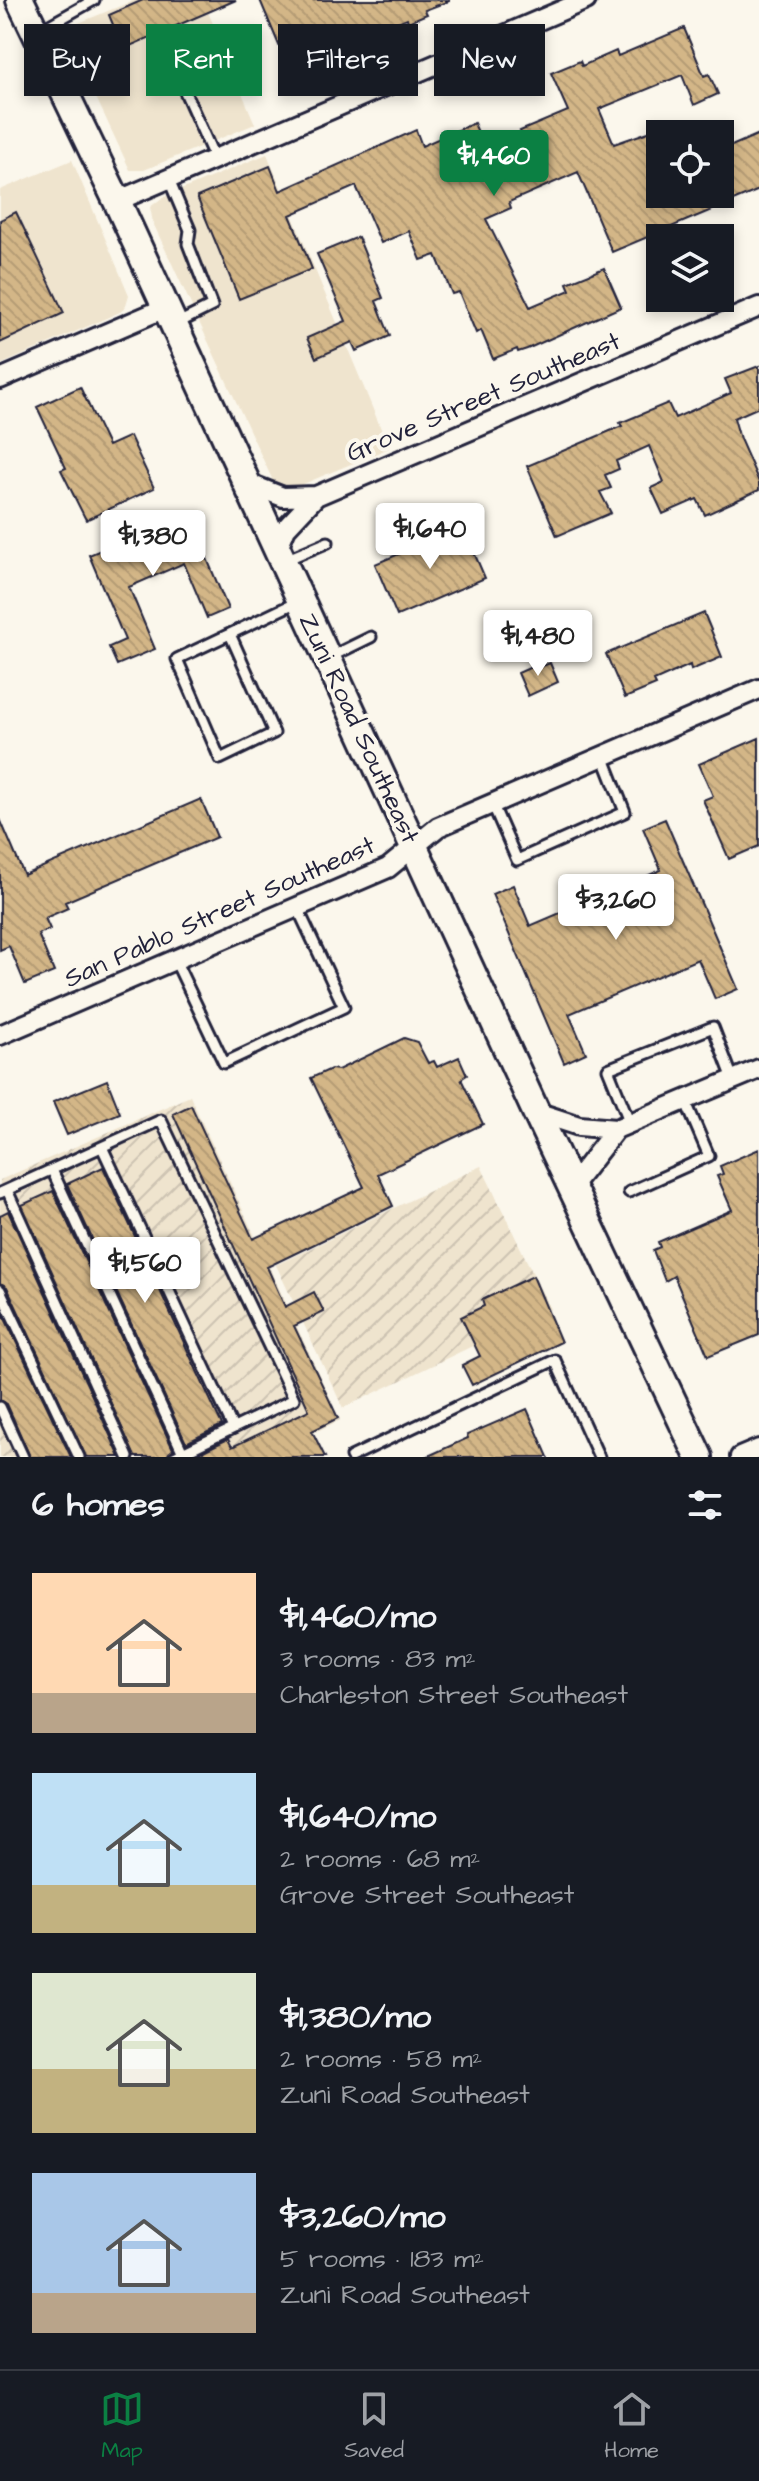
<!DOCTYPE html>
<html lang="en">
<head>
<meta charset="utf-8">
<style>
	body { margin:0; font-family:"Architects Daughter",sans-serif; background:#242831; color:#f1f3f6; height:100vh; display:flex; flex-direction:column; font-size:30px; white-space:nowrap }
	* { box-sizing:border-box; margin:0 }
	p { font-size:26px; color:#9ea1a6 }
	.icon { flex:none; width:44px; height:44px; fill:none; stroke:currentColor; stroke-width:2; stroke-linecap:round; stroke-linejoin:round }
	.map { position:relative; height:1457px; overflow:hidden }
	.side { display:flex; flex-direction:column; background:#171b24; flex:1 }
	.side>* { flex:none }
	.banner { position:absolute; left:24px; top:24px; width:712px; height:72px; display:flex; gap:16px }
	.tools { position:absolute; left:646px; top:120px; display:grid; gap:16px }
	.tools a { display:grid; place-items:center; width:88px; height:88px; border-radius:0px; background:#171b24; box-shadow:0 4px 12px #0003; font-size:40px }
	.price { position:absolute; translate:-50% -68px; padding:0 18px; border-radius:8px; background:#fff; color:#222; font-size:26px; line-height:52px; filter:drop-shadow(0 2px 4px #0008) }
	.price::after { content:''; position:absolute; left:50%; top:48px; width:24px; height:18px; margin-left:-12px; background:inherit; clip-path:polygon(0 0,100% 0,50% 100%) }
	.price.selected { background:#0b8043; color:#fff }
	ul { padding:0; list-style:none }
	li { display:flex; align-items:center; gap:24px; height:200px; padding:0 32px }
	li span { display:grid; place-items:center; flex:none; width:224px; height:160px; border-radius:0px; color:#555 }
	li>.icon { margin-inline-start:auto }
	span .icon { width:96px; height:96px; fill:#fffc; stroke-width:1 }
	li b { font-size:34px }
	h2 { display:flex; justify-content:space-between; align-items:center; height:96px; padding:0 32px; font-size:34px }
	.pill { padding:0 28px; border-radius:0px; background:#171b24; box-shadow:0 4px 12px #0003; font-size:28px; line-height:72px }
	.pill.selected { background:#0b8043; color:#fff }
	.dock { display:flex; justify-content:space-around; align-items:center; height:112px; border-top:2px solid #363941; background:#171b24; font-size:22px; color:#9ea1a6 }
	.dock a { display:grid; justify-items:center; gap:4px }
	.dock .selected { color:#0b8043 }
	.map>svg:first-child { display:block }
	.built { fill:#efe4ce }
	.industrial { fill:url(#industrial-furrows) }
	.building { fill:url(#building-back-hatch); stroke:#22223b; stroke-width:2 }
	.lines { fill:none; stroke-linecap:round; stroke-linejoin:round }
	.lane-casing { stroke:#22223b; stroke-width:15 }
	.street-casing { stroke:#22223b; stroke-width:24 }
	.secondary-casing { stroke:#22223b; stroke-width:32 }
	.lane { stroke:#fbf7ec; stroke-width:9 }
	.street { stroke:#fbf7ec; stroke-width:18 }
	.secondary { stroke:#fbf7ec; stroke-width:26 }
	.labels { text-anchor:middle; stroke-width:8; stroke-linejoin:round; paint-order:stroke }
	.street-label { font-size:26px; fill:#22223b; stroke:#fbf7ec }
</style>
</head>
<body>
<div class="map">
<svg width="759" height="1457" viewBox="0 0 759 1457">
	<defs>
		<pattern id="industrial-furrows" width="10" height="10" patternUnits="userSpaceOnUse" patternTransform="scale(2)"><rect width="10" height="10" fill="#efe4ce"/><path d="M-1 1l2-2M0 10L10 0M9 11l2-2" fill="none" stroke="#cdc3b2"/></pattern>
		<pattern id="building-back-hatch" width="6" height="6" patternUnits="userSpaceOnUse" patternTransform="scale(2)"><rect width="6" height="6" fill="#d3b687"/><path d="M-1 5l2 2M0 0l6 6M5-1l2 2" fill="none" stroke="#b59c75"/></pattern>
	</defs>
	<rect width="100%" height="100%" fill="#fbf7ec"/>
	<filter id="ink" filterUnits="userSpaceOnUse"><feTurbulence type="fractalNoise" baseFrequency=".0125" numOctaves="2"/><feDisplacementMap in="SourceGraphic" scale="16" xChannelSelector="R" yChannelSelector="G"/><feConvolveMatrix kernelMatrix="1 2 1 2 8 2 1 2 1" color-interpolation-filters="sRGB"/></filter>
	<g filter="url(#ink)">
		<path class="built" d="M 135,0 L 203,0 L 255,124 L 144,170 L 130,170 L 64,29 Z
			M 267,154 L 389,448 L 301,485 L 285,488 L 274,483 L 153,223 L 150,207 L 162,198 Z
			M 72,160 L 129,295 L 125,308 L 120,312 L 0,365 L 0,190 Z"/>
		<path class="industrial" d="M 190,1096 L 340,1420 L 263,1457 L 0,1457 L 0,1180 Z
			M 481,1166 L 550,1309 L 343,1408 L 276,1265 Z"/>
		<path class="building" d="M 143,0 L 236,0 L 123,49 L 109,15 Z
			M 260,0 L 449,0 L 449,1 L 425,10 L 427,14 L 408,22 L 407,18 L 327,51 L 330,58 L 291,74 Z
			M 684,28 L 704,76 L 709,74 L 718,94 L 694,105 L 682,75 L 599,109 L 614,144 L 660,128 L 660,194 L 720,194 L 720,151 L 759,134 L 759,190 L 612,252 L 578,172 L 509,202 L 511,208 L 486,219 L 530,307 L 570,290 L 567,283 L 604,268 L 621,307 L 527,349 L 518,352 L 517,349 L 493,359 L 481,330 L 476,333 L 459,292 L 452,294 L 436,255 L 421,260 L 409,231 L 381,243 L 356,186 L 290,215 L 312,269 L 239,299 L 197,197 L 270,166 L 280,191 L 416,130 L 422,146 L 474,123 L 496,174 L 532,159 L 520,131 L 568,111 L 551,73 L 580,61 L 582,66 L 616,51 L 618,56 Z
			M 16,212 L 64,313 L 0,343 L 0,220 Z
			M 358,237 L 383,298 L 376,301 L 390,336 L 356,351 L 352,342 L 316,358 L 307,338 L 346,321 L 317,254 Z
			M 759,366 L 759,407 L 734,418 L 740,439 L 759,482 L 759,490 L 705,515 L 697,499 L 663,514 L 651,488 L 664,482 L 649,446 L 616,461 L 619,469 L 605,475 L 611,488 L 600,492 L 611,513 L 557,536 L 527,466 L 622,426 L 620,423 L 668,403 L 675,418 L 731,393 L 725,379 Z
			M 80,387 L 108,446 L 130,436 L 154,488 L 86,520 L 61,470 L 66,468 L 37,407 Z
			M 188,513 L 228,609 L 207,618 L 184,563 L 129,587 L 155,649 L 117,665 L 109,647 L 125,640 L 89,555 Z
			M 463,527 L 485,578 L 397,616 L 375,564 Z
			M 704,613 L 722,657 L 691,670 L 690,665 L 654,681 L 656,685 L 625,698 L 606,654 Z
			M 550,663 L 558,682 L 528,696 L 518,673 L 538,664 L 540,667 Z
			M 759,738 L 759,846 L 729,859 L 703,800 L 713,796 L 699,764 Z
			M 201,799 L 217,837 L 65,902 L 68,908 L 45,918 L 50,929 L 38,934 L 54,972 L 25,984 L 9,946 L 0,950 L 0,819 L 24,875 Z
			M 665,819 L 738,989 L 715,999 L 698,959 L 569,1014 L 586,1053 L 564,1063 L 492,894 L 513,885 L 530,926 L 661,870 L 643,828 Z
			M 404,1038 L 417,1042 L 428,1063 L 434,1061 L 437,1067 L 459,1057 L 467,1075 L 461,1079 L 483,1124 L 378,1174 L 393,1206 L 267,1267 L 285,1307 L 314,1292 L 324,1312 L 294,1326 L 338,1418 L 312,1431 L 325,1457 L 191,1457 L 228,1439 L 232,1447 L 309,1410 L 173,1114 L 191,1105 L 253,1239 L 364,1187 L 311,1078 L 331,1069 L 338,1070 Z
			M 107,1080 L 120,1113 L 67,1135 L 53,1102 Z
			M 759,1149 L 759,1335 L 708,1356 L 674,1276 L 665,1281 L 653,1250 L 660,1247 L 658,1242 L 732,1210 L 717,1176 L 723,1174 L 720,1166 Z
			M 103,1167 L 222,1425 L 186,1443 L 67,1184 Z
			M 53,1191 L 173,1449 L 167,1457 L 135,1457 L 22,1205 Z
			M 8,1211 L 120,1457 L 86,1457 L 7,1287 L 0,1283 L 0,1215 Z
			M 533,1276 L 561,1342 L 472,1385 L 462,1365 L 480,1356 L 461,1317 L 484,1306 L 482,1300 Z
			M 0,1308 L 71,1457 L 30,1457 L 7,1404 L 0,1400 Z
			M 527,1409 L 548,1457 L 426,1457 L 468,1438 L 467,1435 Z"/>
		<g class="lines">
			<defs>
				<path id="lane" d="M 39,31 L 94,0
					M 168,54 L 215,159
					M 169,180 L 190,230 L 188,244 L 212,306 L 176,324
					M 283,561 L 328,542
					M 230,634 L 274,733 L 220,759 L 177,659 L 297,602
					M 330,657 L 371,637
					M 492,803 L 517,860 L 625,812 L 603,756
					M 175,960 L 224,1063 L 344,1007 L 297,907
					M 630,1123 L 608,1069 L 713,1027 L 733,1079
					M 102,1147 L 233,1428
					M 52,1170 L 183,1453
					M 7,1190 L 128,1457
					M 629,1192 L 709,1156 L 685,1100
					M 0,1193 L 161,1120 L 294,1399 L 174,1457
					M 0,1290 L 79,1457
					M 0,1407 L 23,1457
					M 351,1457 L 555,1360 L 599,1457"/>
				<path id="street" d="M 117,201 L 586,0
					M 0,379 L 165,308
					M 245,482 L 283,497 L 316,496 L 759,307
					M 277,550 L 286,528 L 316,496
					M 0,1035 L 388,868 L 438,827 L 759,689
					M 536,1112 L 579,1126 L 616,1129 L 759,1069
					M 571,1187 L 616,1129
					M 740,1457 L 759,1449"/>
				<path id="secondary" d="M 20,0 L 117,201 L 536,1112 L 699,1457"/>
			</defs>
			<use href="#lane" class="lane-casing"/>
			<use href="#street" class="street-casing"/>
			<use href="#secondary" class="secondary-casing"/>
			<use href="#lane" class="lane"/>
			<use href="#street" class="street"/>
			<use href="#secondary" class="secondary"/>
		</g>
	</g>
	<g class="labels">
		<g class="street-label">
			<text transform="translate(483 396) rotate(-23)" y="9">Grove Street Southeast</text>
			<text transform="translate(360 728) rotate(65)" y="9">Zuni Road Southeast</text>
			<text transform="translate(219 911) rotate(-24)" y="9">San Pablo Street Southeast</text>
		</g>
	</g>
</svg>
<div class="tools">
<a><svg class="icon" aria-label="locate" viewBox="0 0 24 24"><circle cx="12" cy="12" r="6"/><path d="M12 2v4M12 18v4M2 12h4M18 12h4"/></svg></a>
<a><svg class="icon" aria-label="layers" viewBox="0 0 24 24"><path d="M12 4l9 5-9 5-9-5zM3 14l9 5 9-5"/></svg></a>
</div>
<b class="price selected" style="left:494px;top:198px">$1,460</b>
<b class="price" style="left:430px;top:571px">$1,640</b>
<b class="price" style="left:153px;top:578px">$1,380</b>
<b class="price" style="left:538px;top:678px">$1,480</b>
<b class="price" style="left:616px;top:942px">$3,260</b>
<b class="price" style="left:145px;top:1305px">$1,560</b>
<div class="banner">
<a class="pill">Buy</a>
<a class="pill selected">Rent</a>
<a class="pill">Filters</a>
<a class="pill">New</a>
</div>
</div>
<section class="side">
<h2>6 homes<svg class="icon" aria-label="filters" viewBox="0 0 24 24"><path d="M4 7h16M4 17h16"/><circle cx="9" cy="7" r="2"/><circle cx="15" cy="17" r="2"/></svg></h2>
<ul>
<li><span style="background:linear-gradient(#ffd9b3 75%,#b9a48a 0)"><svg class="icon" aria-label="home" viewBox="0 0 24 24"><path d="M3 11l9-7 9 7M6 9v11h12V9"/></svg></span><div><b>$1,460/mo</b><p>3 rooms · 83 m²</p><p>Charleston Street Southeast</p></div></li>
<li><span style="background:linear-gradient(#bfe0f5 70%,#c2b280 0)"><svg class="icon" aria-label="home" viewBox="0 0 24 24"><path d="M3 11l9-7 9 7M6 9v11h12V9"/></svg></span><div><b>$1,640/mo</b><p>2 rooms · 68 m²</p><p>Grove Street Southeast</p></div></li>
<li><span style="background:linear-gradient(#dfe7d0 60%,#c2b280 0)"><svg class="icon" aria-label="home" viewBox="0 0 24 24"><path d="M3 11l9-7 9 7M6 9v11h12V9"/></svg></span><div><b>$1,380/mo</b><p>2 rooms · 58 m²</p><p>Zuni Road Southeast</p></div></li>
<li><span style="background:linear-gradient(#a9c7e8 75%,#b9a48a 0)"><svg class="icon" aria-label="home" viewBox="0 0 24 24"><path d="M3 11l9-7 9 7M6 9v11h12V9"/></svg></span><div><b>$3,260/mo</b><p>5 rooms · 183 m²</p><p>Zuni Road Southeast</p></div></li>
</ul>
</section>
<nav class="dock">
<a class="selected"><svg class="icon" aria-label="map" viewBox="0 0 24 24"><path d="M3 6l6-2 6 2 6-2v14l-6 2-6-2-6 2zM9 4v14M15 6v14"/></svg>Map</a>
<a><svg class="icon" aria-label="saved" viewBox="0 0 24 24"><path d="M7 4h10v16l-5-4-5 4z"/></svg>Saved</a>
<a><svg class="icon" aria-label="home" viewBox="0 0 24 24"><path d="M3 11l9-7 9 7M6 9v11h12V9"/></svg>Home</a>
</nav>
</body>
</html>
